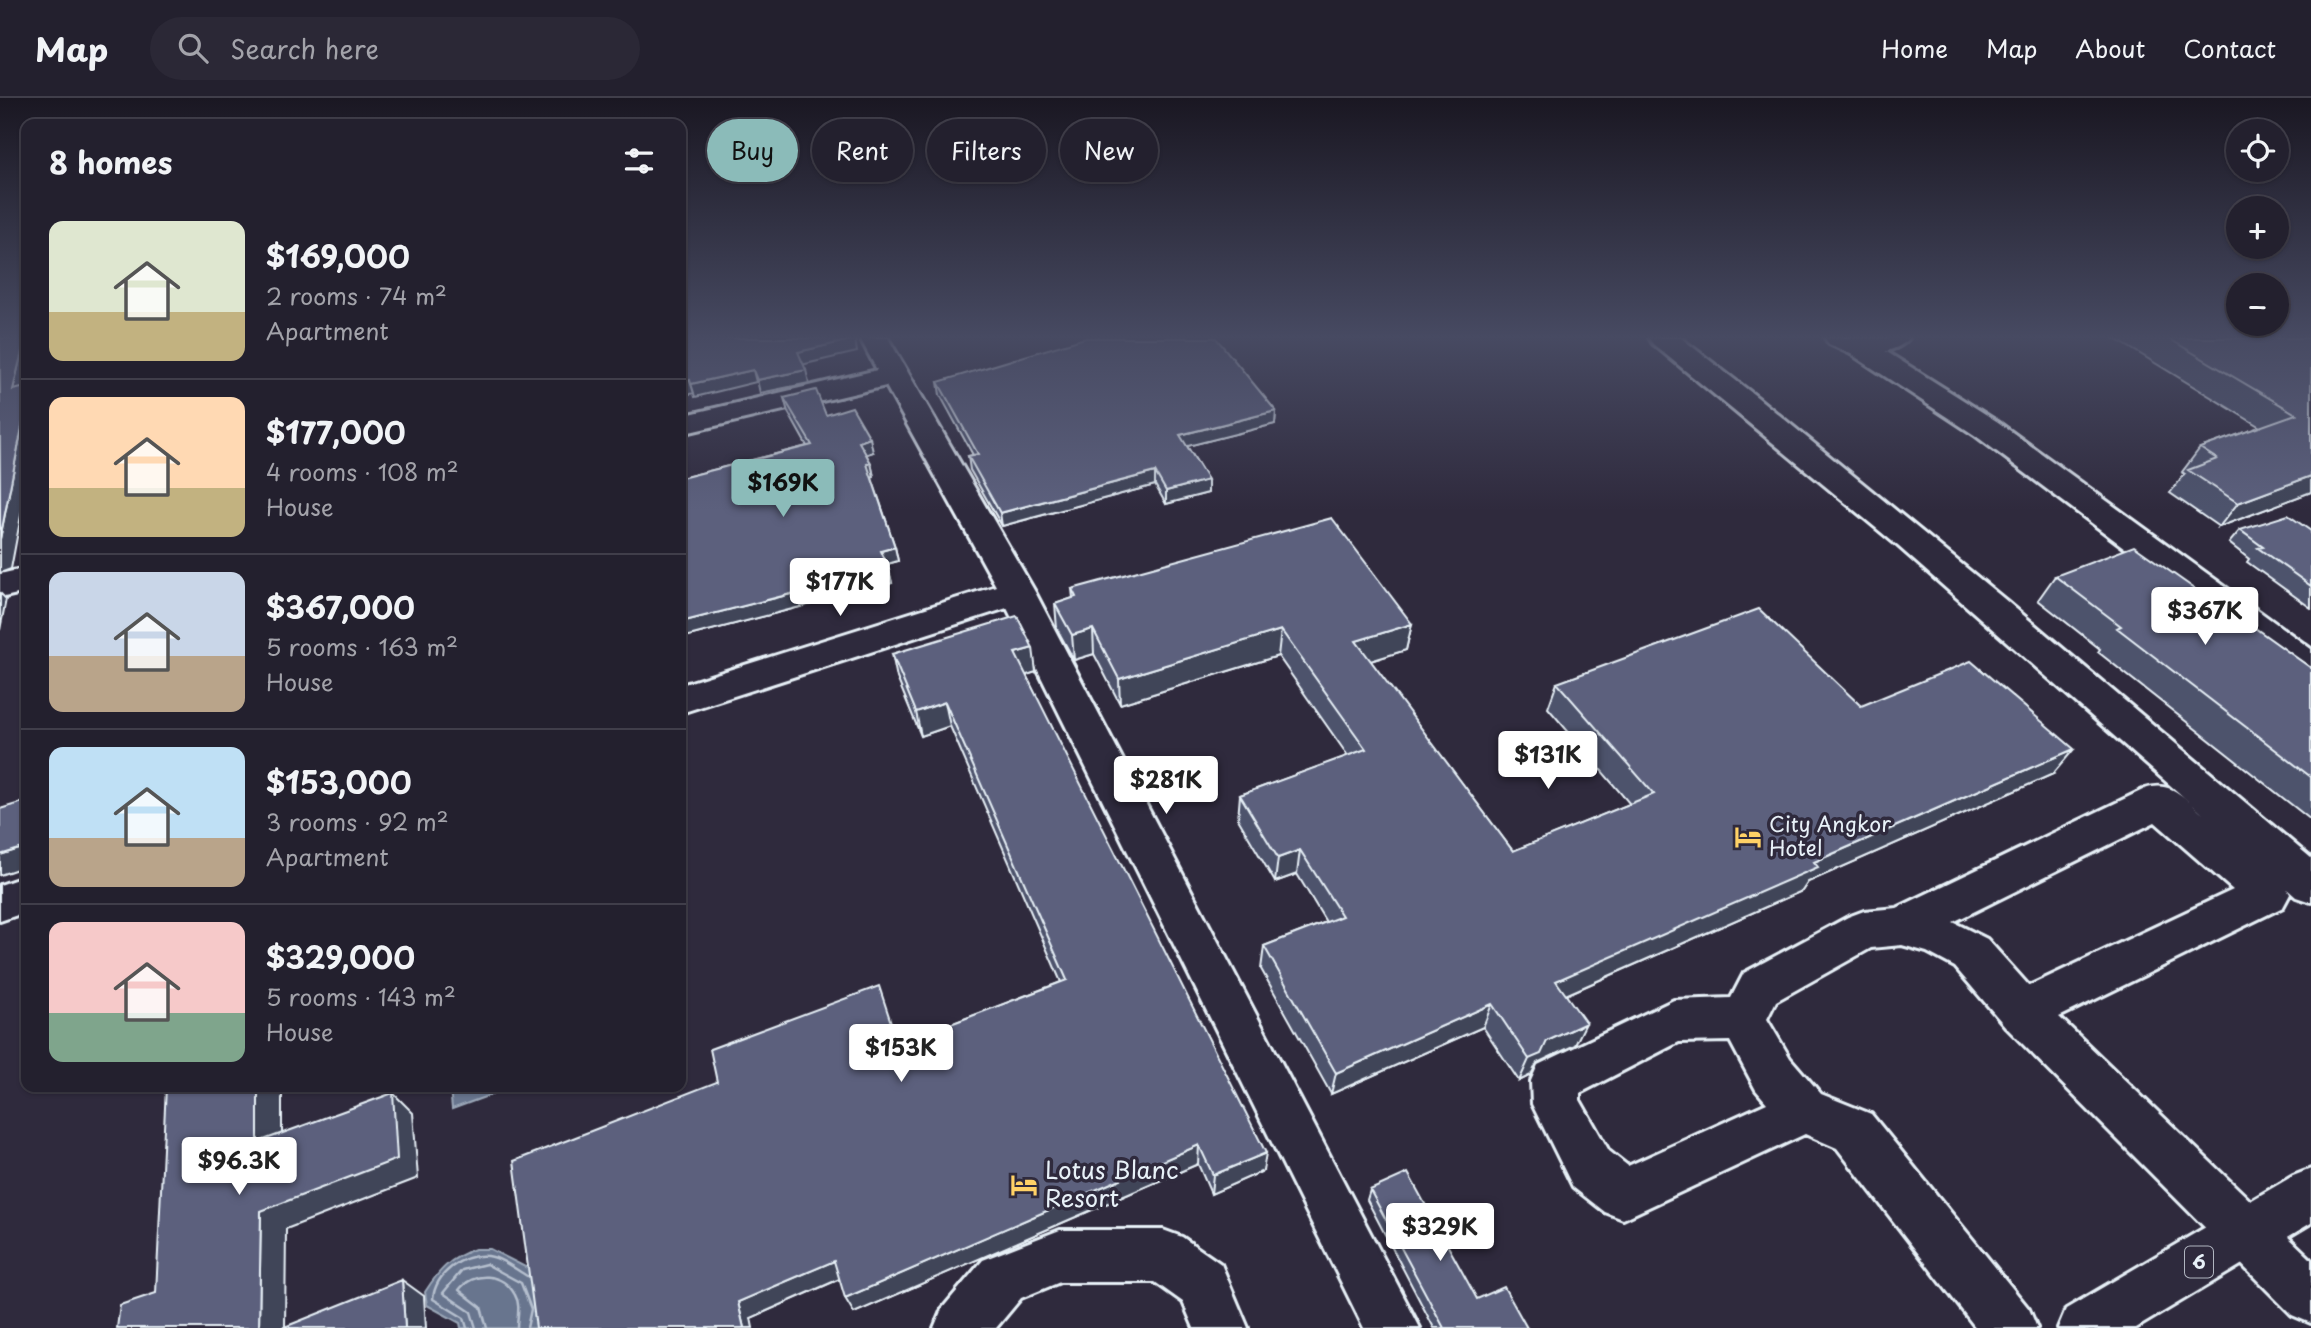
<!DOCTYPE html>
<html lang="en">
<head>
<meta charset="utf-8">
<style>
	body { margin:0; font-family:"Playpen Sans",sans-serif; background:#2b2836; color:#f1f3f6; height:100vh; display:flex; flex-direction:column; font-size:26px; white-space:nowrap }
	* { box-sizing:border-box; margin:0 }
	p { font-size:23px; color:#a3a3aa }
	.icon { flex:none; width:38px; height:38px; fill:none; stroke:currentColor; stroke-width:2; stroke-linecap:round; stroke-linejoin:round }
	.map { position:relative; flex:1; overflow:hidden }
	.side { position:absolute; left:21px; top:21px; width:665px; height:973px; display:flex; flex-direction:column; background:#23202e; border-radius:14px; box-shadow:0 2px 5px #0004,0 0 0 2px #403e4a }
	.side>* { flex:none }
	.top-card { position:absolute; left:707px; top:21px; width:665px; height:63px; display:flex; gap:14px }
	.buttons { position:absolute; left:2226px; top:21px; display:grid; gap:14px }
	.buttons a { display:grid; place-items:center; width:63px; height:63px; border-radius:50%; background:#23202e; box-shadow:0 2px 5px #0004,0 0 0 2px #403e4a; font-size:35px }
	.price { position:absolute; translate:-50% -60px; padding:0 16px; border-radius:7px; background:#fff; color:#222; font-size:23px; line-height:46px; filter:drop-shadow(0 2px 4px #0008) }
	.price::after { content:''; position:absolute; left:50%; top:42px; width:21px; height:16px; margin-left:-10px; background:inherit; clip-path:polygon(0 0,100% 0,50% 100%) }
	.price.active { background:#8bbbb9; color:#111 }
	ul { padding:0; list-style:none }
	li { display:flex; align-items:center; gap:21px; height:175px; padding:0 28px }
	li+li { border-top:2px solid #403e4a }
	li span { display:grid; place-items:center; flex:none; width:196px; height:140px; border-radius:14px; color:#555 }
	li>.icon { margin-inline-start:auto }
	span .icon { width:84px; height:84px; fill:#fffc; stroke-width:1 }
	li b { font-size:30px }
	h2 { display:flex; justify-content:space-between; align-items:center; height:84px; padding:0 28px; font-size:30px }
	.tag { padding:0 24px; border-radius:32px; background:#23202e; box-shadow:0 2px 5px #0004,0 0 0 2px #403e4a; font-size:24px; line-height:63px }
	.tag.active { background:#8bbbb9; color:#111 }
	header { display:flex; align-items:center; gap:42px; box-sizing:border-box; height:98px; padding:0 35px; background:#23202e; border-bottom:2px solid #403e4a }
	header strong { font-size:33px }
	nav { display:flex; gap:38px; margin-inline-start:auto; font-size:24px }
	.search { width:490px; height:63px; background:#2b2836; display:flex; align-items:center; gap:18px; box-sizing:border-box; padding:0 24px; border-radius:38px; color:#a3a3aa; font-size:26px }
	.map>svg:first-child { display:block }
	.water { fill:#68758e; stroke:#9ba7b8; stroke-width:2 }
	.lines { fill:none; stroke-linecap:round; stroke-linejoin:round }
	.shore { stroke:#b5bfce; stroke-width:2.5 }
	.minor-casing { stroke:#e8f1f8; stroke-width:6 }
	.major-casing { stroke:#e8f1f8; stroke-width:6 }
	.highway-casing { stroke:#e8f1f8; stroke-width:6 }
	.minor { fill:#2f2a3d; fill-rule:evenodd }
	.major { fill:#2f2a3d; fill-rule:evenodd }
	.highway { fill:#2f2a3d; fill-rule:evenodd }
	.wall { fill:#4e536c; stroke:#e8f1f8; stroke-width:2 }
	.shaded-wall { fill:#404458; stroke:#e8f1f8; stroke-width:2 }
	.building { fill:#5b617d; stroke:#e8f1f8; stroke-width:2 }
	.labels { text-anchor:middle; stroke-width:7; stroke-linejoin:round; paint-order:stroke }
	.shield { fill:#2f2a3d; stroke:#b0b5c0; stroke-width:2 }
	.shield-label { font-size:19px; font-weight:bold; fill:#e8f1f8 }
	.poi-label { font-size:21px; fill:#e8f1f8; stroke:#2f2a3d; text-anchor:start }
	.near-poi-label { font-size:24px; fill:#e8f1f8; stroke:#2f2a3d; text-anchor:start }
</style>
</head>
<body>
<header>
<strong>Map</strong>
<div class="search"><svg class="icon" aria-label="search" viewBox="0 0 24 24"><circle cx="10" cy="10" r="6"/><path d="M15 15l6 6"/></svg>Search here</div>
<nav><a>Home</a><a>Map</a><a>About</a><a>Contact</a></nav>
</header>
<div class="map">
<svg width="2311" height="1230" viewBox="0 0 2311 1230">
	<rect width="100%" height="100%" fill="#2f2a3d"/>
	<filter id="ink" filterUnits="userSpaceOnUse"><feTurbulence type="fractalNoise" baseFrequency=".0143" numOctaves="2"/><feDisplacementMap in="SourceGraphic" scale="14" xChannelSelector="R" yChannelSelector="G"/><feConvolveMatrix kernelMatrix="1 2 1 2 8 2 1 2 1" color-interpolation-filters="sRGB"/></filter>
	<g filter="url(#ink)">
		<path class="water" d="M 450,989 L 512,989 L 452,1011 Z
			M 475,1151 L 490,1151 L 533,1173 L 542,1230 L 461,1230 L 460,1225 L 427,1207 L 425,1194 C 439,1172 450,1160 475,1151 Z"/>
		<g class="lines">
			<path class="shore" d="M 467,1230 L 464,1220 L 433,1201 C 435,1176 462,1155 488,1158 C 502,1160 515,1171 527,1178
				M 476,1230 L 471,1214 L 443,1195 L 462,1172 L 486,1166 L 521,1185 L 531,1211 L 527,1230
				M 487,1230 L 481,1209 L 459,1192 C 473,1173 503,1174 515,1197 C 521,1207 517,1219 517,1230"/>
			<defs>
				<path id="minor" d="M 860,240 L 888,240 L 1035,494 L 1420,1230 L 1364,1230 L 1007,510 L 681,615 L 681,587 L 996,488 L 886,288 L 681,336 L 681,318 L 877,272 Z
					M 1649,240 L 1681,240 L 1757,299 L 2003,500 L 2311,760 L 2311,804 L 2296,799 L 2287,791 L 2290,796 L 2283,809 L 2059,919 L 2311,1161 L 2311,1225 L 2292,1217 L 2006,929 L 1955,869 L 1927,854 L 1902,847 L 1871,850 L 1776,903 L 1767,921 L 1790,960 L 1821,996 L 1871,1016 L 2029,1211 L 2037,1230 L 1976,1230 L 1837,1050 L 1805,1036 L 1623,1121 L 1605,1114 L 1573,1089 L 1532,1006 L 1531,983 L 1538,967 L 1674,902 L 1731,900 L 1744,875 L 1848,819 L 1864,813 L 1897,810 L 2145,691 C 2172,682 2183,700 2203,716 L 1898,448 L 1653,246 ZM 2155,724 L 2233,792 L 2029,888 L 1987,841 L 1953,824 ZM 1730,943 L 1756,992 L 1767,1005 L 1628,1068 L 1609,1053 L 1580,1002 L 1580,995 L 1679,944 Z
					M 1864,240 L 1909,240 C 1900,253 1866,260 1851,256 L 1846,250 L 1851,244 Z
					M 26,470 L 26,494 L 0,500 L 0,476 Z
					M 26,778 L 26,814 L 0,823 L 0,787 Z
					M 1060,1132 L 1163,1132 L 1182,1139 L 1221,1166 L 1248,1230 L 1194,1230 L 1183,1204 L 1155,1184 L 1060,1184 L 1021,1200 L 996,1230 L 934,1230 L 942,1211 L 983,1162 Z"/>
				<path id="major" d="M 2311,1071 L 2311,1125 L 2136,1230 L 2058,1230 L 2066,1211 L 2293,1078 Z"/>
				<path id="highway" d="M 1825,240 L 1862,240 L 1871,244 L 1998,324 L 2311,551 L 2311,584 L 2298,580 L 1976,338 L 1851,256 L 1829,246 Z"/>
			</defs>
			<use href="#minor" class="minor-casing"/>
			<use href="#major" class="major-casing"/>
			<use href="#highway" class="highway-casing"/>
			<use href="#minor" class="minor"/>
			<use href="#major" class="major"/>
			<use href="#highway" class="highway"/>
		</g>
		<path class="wall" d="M 2114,240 L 2311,240 L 2311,394 L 2219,429 L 2170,395 L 2185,376 L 2182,374 L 2200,350 L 2260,329 Z
			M 938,284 L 1276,313 L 1275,326 L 1187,348 L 1208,382 L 1208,395 L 1166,406 L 1155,387 L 1002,428 L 970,372 L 968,358 L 973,357 L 940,297 Z
			M 784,300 L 826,317 L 873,354 L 866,356 L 871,365 L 874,379 L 872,380 L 895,449 L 898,463 L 887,466 L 892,485 L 681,540 L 681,380 L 807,348 L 788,314 Z
			M 2240,432 L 2311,433 L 2311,510 L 2247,464 L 2249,461 L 2229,445 Z
			M 2055,478 L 2202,496 L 2311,570 L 2311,722 L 2098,554 L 2100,551 L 2038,502 Z
			M 1072,491 L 1412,526 L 1406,552 L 1370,563 L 1513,753 L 1630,706 L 1548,610 L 1557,585 L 1861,608 L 2053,676 L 1808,784 L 1802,793 L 1566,897 L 1575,947 L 1537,965 L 1531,977 L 1519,983 L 1483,929 L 1331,996 L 1261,871 L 1264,848 L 1326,824 L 1297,776 L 1275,784 L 1238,721 L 1240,697 L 1348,658 L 1278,558 L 1120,606 L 1094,556 L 1074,562 L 1057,531 L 1055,506 L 1073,500 Z
			M 892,556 L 1036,574 L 1026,577 L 1263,1073 L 1211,1096 L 1198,1066 L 854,1215 L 840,1181 L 751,1220 L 536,1230 L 898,946 L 1061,884 L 950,628 L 921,638 L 897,580 Z
			M 1370,1092 L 1477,1201 L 1527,1230 L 1434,1230 L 1367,1102 Z"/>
		<path class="shaded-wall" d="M 25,240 L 26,240 L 26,303 L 13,292 Z
			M 855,241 L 857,254 L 801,267 L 798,254 Z
			M 753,272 L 756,284 L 695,299 L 691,286 Z
			M 806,272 L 809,285 L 760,295 L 757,282 Z
			M 690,282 L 694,295 L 681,298 L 681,284 Z
			M 26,309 L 26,391 L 11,471 L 0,475 L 0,441 Z
			M 1276,313 L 1275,326 L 1180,350 L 1180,337 Z
			M 870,340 L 873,354 L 862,358 L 859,344 Z
			M 871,365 L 874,379 L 870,380 L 867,366 Z
			M 1155,374 L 1155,387 L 1002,428 L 1000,415 Z
			M 2311,378 L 2311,394 L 2219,429 L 2238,405 Z
			M 1208,382 L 1208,395 L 1166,406 L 1166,393 Z
			M 895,449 L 898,463 L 884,467 L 881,453 Z
			M 889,471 L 892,485 L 681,540 L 681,524 Z
			M 0,495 L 6,501 L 0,532 Z
			M 1412,526 L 1406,552 L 1351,569 L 1356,543 Z
			M 1093,531 L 1094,556 L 1074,562 L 1072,537 Z
			M 1281,532 L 1278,558 L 1120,606 L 1119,581 Z
			M 1033,550 L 1036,574 L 1018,580 L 1015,555 Z
			M 945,604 L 950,628 L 921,638 L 916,614 Z
			M 2074,651 L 2053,676 L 1808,784 L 1802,793 L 1545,906 L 1556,883 L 1814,764 Z
			M 26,749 L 26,768 L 0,777 L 0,757 Z
			M 1300,752 L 1297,776 L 1275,784 L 1278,760 Z
			M 1492,906 L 1483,929 L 1331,996 L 1336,975 Z
			M 1586,925 L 1575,947 L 1537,965 L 1531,977 L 1519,983 L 1529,961 L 1547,943 Z
			M 258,989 L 282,989 L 282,1063 L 258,1044 Z
			M 393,995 L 413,1015 L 418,1080 L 286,1131 L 285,1230 L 259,1230 L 261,1113 Z
			M 1199,1047 L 1198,1066 L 854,1215 L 845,1200 Z
			M 1266,1055 L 1263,1073 L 1211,1096 L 1213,1077 Z
			M 834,1163 L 844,1179 L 751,1220 L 753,1230 L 744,1230 L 738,1204 Z
			M 402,1182 L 424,1198 L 426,1230 L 405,1230 Z"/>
		<path class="building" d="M 0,240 L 25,240 L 13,292 L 26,289 L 26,309 L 0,441 Z
			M 681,240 L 854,240 L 855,241 L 798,254 L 806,272 L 757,282 L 753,272 L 691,286 L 690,282 L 681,284 Z
			M 1085,240 L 1216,240 L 1276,313 L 1180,337 L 1208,382 L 1166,393 L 1155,374 L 1000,415 L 968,358 L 978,356 L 938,284 Z
			M 2168,240 L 2311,240 L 2311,378 L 2238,405 L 2188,372 L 2217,361 L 2200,350 L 2296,316 Z
			M 816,292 L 826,317 L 852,309 L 870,340 L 859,344 L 871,365 L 867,366 L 895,449 L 881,453 L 889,471 L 681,524 L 681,380 L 812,347 L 784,300 Z
			M 2288,417 L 2311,433 L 2311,488 L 2258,450 L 2263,449 L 2240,432 Z
			M 1332,420 L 1412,526 L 1356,543 L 1513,753 L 1654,696 L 1557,585 L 1759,511 L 1861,608 L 1971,563 L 2074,651 L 1814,764 L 1818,769 L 1556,883 L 1586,925 L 1547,943 L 1541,956 L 1529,961 L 1492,906 L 1336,975 L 1264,848 L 1342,818 L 1300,752 L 1278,760 L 1240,697 L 1366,651 L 1281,532 L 1119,581 L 1093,531 L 1072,537 L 1055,506 L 1076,499 L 1072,491 Z
			M 2134,448 L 2202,496 L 2206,495 L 2311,570 L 2311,679 L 2117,530 L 2121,528 L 2055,478 Z
			M 1017,518 L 1033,550 L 1015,555 L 1266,1055 L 1213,1077 L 1199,1047 L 845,1200 L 834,1163 L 738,1204 L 744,1230 L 536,1230 L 514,1063 L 717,984 L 710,951 L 879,888 L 898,946 L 1067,882 L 945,604 L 916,614 L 892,556 Z
			M 26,703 L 26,749 L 0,757 L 0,711 Z
			M 166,989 L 258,989 L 258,1044 L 393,995 L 397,1061 L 261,1113 L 259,1230 L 117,1230 L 120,1207 L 156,1195 Z
			M 1408,1075 L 1477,1201 L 1504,1189 L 1527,1230 L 1444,1230 L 1370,1092 Z
			M 402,1182 L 405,1230 L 282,1230 Z"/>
	</g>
	<linearGradient id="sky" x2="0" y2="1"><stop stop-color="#1a1722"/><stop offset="0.58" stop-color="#474a62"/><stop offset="1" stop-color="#474a62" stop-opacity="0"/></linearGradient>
	<rect width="2311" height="412" fill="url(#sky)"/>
	<defs>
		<symbol id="hotel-bare" viewBox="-9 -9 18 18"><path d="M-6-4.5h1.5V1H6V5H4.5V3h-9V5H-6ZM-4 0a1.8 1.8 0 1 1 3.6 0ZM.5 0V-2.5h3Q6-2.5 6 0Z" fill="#ffd166" stroke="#2f2a3d" stroke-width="2.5" paint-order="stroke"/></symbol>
	</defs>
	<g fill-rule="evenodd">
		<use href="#hotel-bare" x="1729" y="720" width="38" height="38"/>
		<use href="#hotel-bare" x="1005" y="1068" width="38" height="38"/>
	</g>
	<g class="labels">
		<rect class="shield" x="2185" y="1148.5" width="28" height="31" rx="5"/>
		<g class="shield-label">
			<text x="2199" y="1171">6</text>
		</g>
		<g class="poi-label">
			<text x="1769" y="734">City Angkor<tspan x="1769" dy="24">Hotel</tspan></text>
		</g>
		<g class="near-poi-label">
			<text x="1045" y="1081">Lotus Blanc<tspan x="1045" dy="28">Resort</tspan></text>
		</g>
	</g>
</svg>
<div class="buttons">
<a><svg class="icon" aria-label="locate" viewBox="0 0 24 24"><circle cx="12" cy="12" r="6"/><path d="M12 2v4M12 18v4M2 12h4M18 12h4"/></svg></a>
<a>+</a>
<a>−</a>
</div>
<b class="price active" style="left:783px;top:421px">$169K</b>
<b class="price" style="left:840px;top:520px">$177K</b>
<b class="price" style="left:2205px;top:549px">$367K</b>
<b class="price" style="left:1548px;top:693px">$131K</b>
<b class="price" style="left:1166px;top:718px">$281K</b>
<b class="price" style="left:901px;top:986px">$153K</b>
<b class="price" style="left:239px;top:1099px">$96.3K</b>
<b class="price" style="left:1440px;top:1165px">$329K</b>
<div class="top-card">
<a class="tag active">Buy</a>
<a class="tag">Rent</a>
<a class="tag">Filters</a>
<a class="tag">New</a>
</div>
<section class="side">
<h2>8 homes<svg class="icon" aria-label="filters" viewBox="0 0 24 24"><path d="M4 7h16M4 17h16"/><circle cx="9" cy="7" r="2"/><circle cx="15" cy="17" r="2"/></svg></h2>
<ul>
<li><span style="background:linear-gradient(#dfe7d0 65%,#c2b280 0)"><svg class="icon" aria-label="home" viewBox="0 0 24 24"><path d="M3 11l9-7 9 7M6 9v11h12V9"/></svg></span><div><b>$169,000</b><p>2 rooms · 74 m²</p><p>Apartment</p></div></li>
<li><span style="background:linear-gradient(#ffd9b3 65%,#c2b280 0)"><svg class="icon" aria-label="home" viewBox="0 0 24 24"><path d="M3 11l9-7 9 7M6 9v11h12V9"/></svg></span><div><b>$177,000</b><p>4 rooms · 108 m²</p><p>House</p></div></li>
<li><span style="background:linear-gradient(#c9d6e8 60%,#b9a48a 0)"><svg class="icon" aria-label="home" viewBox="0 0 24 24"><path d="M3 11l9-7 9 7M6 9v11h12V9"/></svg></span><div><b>$367,000</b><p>5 rooms · 163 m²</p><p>House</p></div></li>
<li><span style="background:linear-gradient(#bfe0f5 65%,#b9a48a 0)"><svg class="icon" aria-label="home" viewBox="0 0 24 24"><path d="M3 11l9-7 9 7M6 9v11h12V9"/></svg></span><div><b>$153,000</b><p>3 rooms · 92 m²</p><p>Apartment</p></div></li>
<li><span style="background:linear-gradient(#f6c9c9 65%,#7fa58c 0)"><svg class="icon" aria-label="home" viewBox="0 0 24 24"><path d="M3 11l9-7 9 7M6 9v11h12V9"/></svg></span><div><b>$329,000</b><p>5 rooms · 143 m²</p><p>House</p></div></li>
</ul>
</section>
</div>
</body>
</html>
